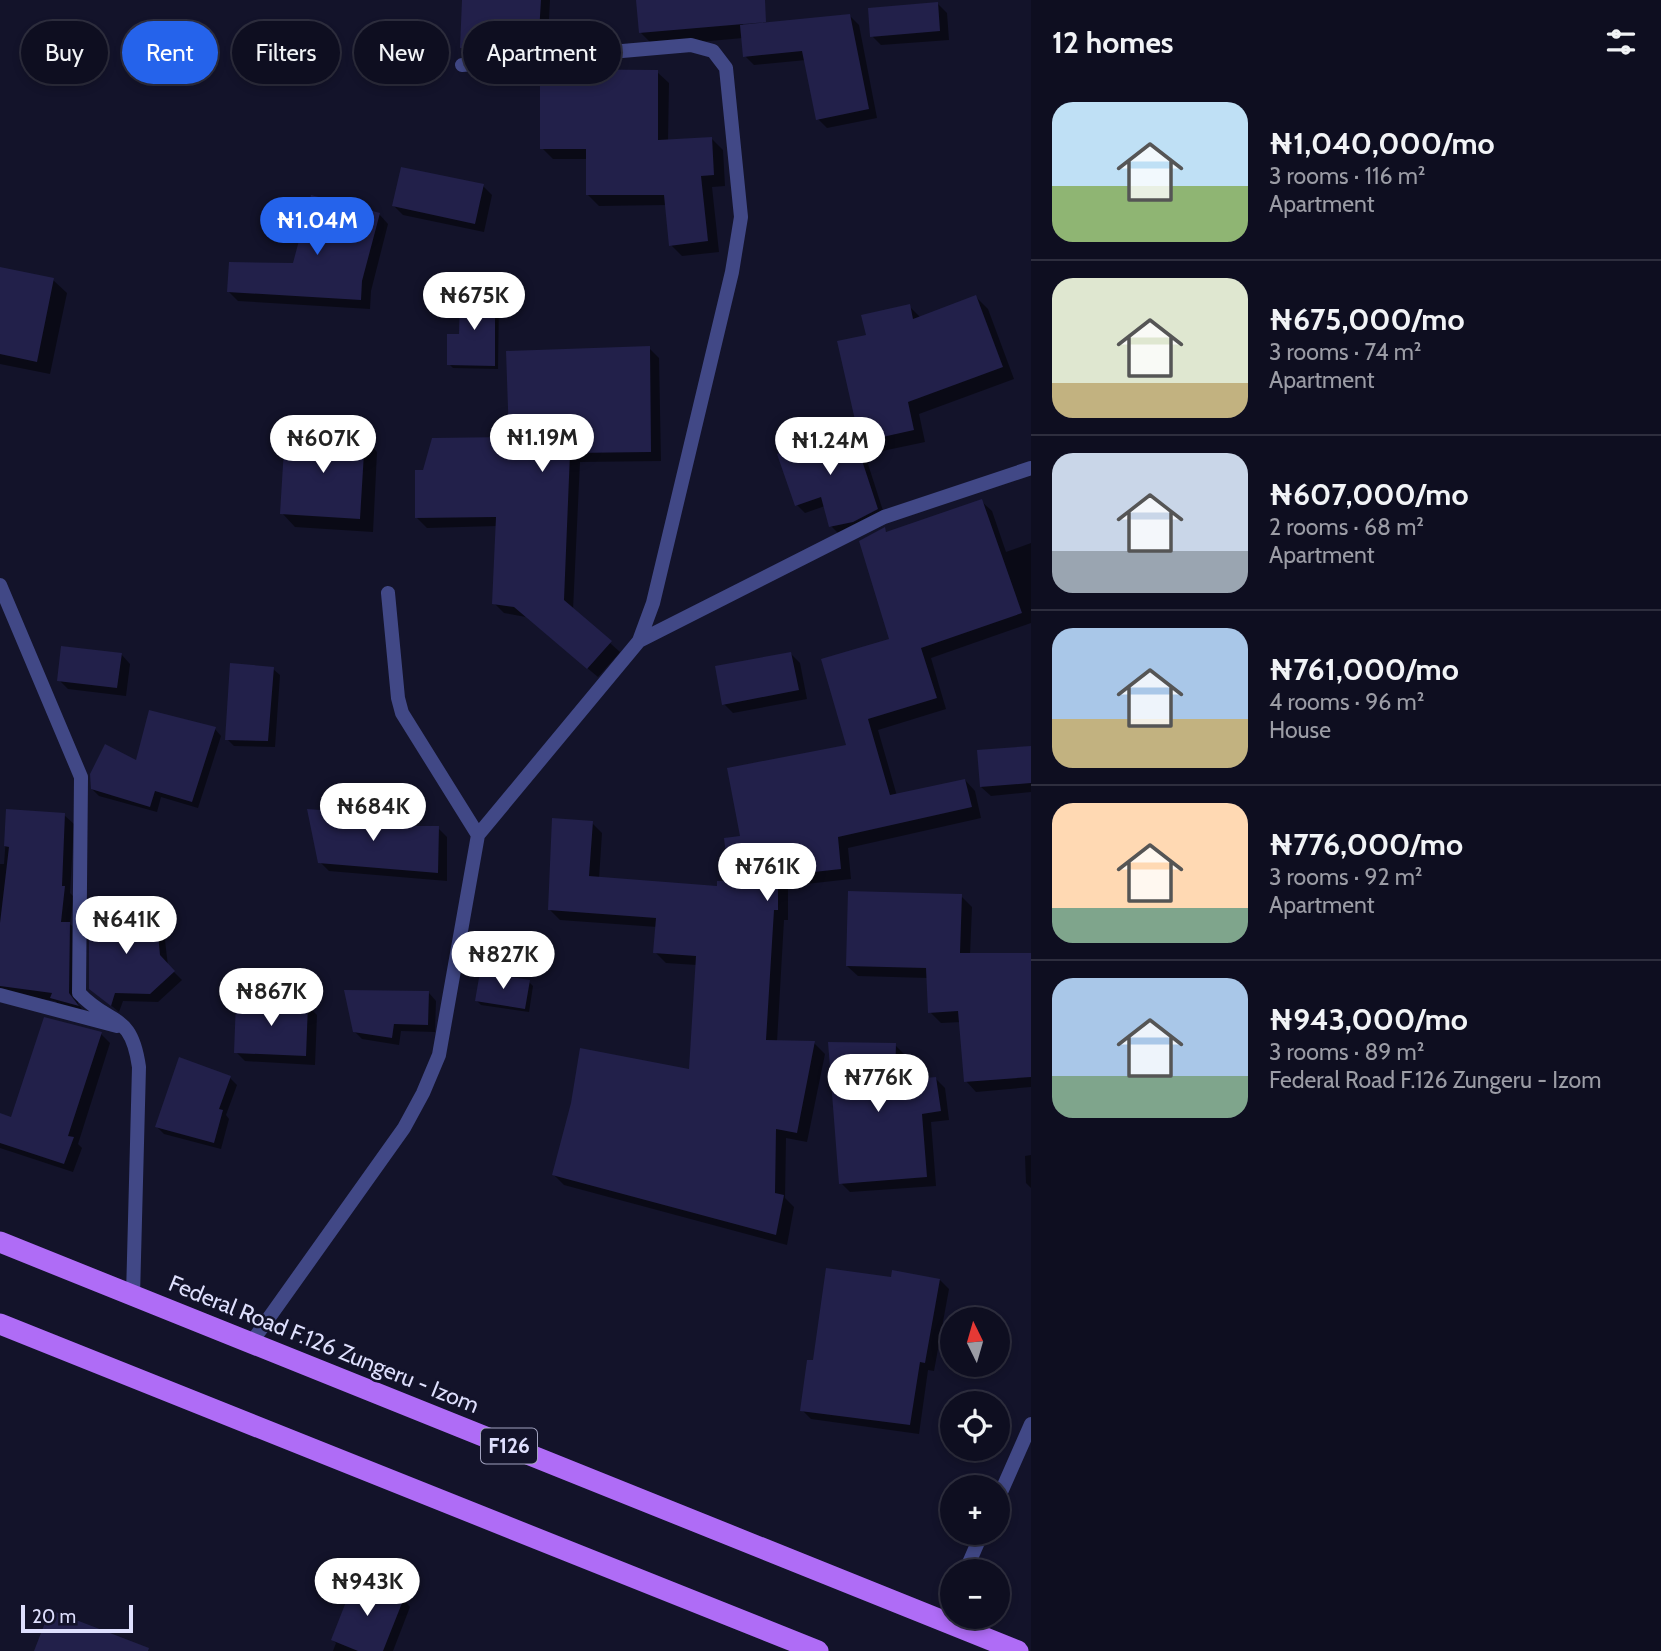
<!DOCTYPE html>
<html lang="en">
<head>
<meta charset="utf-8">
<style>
	body { margin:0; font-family:Cabin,sans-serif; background:#1c1c2d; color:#f1f3f6; height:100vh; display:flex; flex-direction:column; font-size:26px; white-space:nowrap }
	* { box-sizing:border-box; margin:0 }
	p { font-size:23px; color:#9b9ca5 }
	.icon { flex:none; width:38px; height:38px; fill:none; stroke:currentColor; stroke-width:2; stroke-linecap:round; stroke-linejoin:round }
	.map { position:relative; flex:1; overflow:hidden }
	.panel { display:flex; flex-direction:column; background:#0e0e20; width:630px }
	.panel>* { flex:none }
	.banner { position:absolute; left:21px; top:21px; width:665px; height:63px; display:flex; gap:14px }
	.needle { width:46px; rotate:355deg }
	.controls { position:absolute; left:940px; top:1307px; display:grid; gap:14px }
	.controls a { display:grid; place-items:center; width:70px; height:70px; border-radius:50%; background:#0e0e20; box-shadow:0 4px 10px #0003,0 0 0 2px #2e2e3e; font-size:35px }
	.scale { position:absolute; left:21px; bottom:18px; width:112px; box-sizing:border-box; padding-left:7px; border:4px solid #dedffd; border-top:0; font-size:19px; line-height:24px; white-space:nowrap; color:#dedffd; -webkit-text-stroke:5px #13132a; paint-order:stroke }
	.price { position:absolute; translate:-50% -60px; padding:0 16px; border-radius:24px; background:#fff; color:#222; font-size:23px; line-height:46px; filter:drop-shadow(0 2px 4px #0008) }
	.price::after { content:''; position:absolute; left:50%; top:42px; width:21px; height:16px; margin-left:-10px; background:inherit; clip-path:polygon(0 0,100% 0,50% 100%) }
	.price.active { background:#2563eb; color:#fff }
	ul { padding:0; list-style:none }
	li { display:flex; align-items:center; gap:21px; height:175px; padding:0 21px }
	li+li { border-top:2px solid #2e2e3e }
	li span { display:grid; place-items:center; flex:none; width:196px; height:140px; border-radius:21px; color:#555 }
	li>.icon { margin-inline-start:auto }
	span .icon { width:84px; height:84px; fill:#fffc; stroke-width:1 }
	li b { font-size:30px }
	h2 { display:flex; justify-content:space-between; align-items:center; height:84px; padding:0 21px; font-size:30px }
	.tag { padding:0 24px; border-radius:32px; background:#0e0e20; box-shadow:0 4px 10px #0003,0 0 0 2px #2e2e3e; font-size:24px; line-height:63px }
	.tag.active { background:#2563eb; color:#fff }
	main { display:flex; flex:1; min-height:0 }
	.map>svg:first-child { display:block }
	.shadow { fill:#0007 }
	.building { fill:#22204a }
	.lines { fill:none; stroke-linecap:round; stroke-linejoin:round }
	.street { stroke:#414886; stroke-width:14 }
	.primary { stroke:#af6cf6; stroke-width:21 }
	.labels { text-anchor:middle; stroke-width:5; stroke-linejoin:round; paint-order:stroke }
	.shield { fill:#13132a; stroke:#a1a2be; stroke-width:2 }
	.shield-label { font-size:21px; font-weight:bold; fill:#dedffd }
	.street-label { font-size:23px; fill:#dedffd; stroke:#13132a }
</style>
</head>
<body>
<main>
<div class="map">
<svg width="1031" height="1651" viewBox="0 0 1031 1651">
	<rect width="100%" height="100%" fill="#13132a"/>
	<path class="shadow" d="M 464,0 L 550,0 L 547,57 L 471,56 L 462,47 Z
		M 638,0 L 741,0 L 743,26 L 849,15 L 859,25 L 877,118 L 827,128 L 818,119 L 806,60 L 754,65 L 745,56 L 743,38 L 654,46 L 641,33 Z
		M 938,4 L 947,13 L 949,40 L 881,45 L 872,36 Z
		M 657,72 L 669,83 L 668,141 L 712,139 L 723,150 L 725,186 L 712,187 L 719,252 L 682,256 L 671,245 L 667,205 L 599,206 L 588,195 L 588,159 L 553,159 L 542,148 Z
		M 483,186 L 492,195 L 484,232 L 403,215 L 394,206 Z
		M 379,214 L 388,224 L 371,291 L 370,309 L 238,301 L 229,292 L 295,265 Z
		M 0,269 L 53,280 L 67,293 L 50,374 L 0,364 Z
		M 494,296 L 499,300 L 498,369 L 453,368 L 449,364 L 461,336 Z
		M 976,297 L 988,309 L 1014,379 L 919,414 L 925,442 L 873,453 L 860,439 L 885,517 L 839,534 L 831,526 L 825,506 L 805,513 L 797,505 L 851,429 L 861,439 L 868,336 L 909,306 L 921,318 Z
		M 649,348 L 659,358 L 661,461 L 580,462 L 573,610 L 620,652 L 598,677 L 526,617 L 504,613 L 494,603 L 497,526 L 427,528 L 417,518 L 425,472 L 511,438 Z
		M 364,438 L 377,452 L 373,532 L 295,527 L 282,513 Z
		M 981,501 L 992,511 L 1006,552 L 1031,543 L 1031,623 L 931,658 L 946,709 L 878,730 L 897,796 L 965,780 L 975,791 L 981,818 L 848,848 L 851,879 L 788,886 L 788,920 L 784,920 L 777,1042 L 814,1043 L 825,1054 L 807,1142 L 786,1138 L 785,1198 L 794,1207 L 787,1245 L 564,1185 L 554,1175 L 691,1071 L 697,965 L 666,963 L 655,952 L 657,927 L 560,920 L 549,909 L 592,823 L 602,833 L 599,879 L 719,888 L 730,883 L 743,837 L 848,746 L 891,640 L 884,530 L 888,533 Z
		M 121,654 L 130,664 L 126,696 L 68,689 L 59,680 Z
		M 791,654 L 800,663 L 807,699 L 733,713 L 724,704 Z
		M 273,669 L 280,675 L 275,747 L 234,746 L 227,739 Z
		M 215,729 L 221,736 L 198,808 L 161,797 L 157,812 L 99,796 L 92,789 L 137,763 Z
		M 1031,747 L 1031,792 L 991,796 L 981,787 Z
		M 8,811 L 64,815 L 74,824 L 70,893 L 74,897 L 70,924 L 79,932 L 78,1004 L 85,1013 L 62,1007 L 55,1001 L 0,993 L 0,864 L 4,864 Z
		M 373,816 L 382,828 L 438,828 L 447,837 L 447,881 L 329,871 L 320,862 Z
		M 961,896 L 972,907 L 970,955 L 1031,955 L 1031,1087 L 976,1092 L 966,1081 L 961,1022 L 941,1023 L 930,1012 L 928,978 L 858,976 L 847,966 Z
		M 155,914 L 163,923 L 168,966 L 182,980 L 158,1002 L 123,1001 L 119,1012 L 90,988 Z
		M 529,982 L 533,986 L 529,1012 L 481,1005 L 477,1001 Z
		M 429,993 L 436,1001 L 435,1032 L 401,1031 L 399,1045 L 362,1039 L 354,1031 Z
		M 308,1006 L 317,1015 L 315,1065 L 245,1061 L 236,1052 Z
		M 101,1034 L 110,1043 L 78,1144 L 82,1148 L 73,1172 L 0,1148 L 0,1115 L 12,1119 Z
		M 895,1045 L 904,1054 L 903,1082 L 936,1079 L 945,1088 L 949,1120 L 931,1122 L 936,1186 L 850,1192 L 841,1183 Z
		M 230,1078 L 237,1085 L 226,1115 L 229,1119 L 221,1149 L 164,1134 L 157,1127 Z
		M 1031,1155 L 1031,1188 L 1026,1183 L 1025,1156 Z
		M 892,1279 L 940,1280 L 949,1289 L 934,1371 L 928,1370 L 919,1434 L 811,1419 L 802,1410 L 814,1362 Z
		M 403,1599 L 410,1607 L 393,1651 L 333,1651 L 336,1643 L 333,1640 Z"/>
	<path class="building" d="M 462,0 L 541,0 L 538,49 L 460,48 Z
		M 636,0 L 765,0 L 766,22 L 639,33 Z
		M 938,2 L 940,31 L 870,37 L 868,8 Z
		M 850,14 L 869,109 L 816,120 L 802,51 L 743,57 L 740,25 Z
		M 540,69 L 658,70 L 658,140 L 712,137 L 714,175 L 701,176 L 708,241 L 669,246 L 664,195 L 586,195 L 586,149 L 540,149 Z
		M 401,167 L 484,184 L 475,224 L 392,206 Z
		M 311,195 L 380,213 L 362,281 L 361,300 L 227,292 L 229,262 L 293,263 Z
		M 0,267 L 54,278 L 37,362 L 0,354 Z
		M 460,294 L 495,294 L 495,366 L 447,365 L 447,334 L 459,334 Z
		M 976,295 L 1003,367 L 908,402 L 914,430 L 860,442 L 837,341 L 866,335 L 861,315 L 910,304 L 913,319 Z
		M 650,346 L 651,452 L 570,453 L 564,600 L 612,641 L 587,669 L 514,607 L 492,604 L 496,517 L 415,518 L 415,470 L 423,470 L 432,438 L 509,437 L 506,351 Z
		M 851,427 L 878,509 L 853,522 L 829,527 L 821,497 L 795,506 L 777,454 Z
		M 285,432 L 365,436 L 360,519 L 280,514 Z
		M 982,499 L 1022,613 L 921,648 L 937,698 L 868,719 L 890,795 L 965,779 L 972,807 L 838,837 L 841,869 L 778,876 L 778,910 L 774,910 L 766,1040 L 815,1041 L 797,1133 L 776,1129 L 775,1193 L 784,1195 L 776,1235 L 552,1175 L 571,1103 L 580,1048 L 689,1069 L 696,956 L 653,953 L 656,918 L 548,910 L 552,818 L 593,821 L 589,876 L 717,886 L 717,881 L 729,881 L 724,838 L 740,836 L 727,768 L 846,745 L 821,659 L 889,639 L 859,541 L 885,527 L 886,532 Z
		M 61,646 L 122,653 L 117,688 L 57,681 Z
		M 791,652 L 799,690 L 722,705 L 715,666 Z
		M 230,663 L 274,667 L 268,741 L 225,740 Z
		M 149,710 L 216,727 L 192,802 L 155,791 L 150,807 L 91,789 L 90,774 L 105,744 L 136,760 Z
		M 1031,746 L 1031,783 L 980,787 L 977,750 Z
		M 6,809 L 65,813 L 62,886 L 65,886 L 61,922 L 70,922 L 69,993 L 79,1006 L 50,998 L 52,993 L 0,986 L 0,923 L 9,847 L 4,846 Z
		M 307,809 L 374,814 L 373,826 L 439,826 L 438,873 L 318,863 Z
		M 848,891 L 962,894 L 960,953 L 1031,953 L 1031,1077 L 964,1082 L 958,1011 L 928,1013 L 926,968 L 846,966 Z
		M 156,912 L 160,955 L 175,971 L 150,994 L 115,993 L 111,1006 L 89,989 L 89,919 Z
		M 480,972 L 530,980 L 525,1009 L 475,1001 Z
		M 344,990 L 429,991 L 428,1025 L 394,1024 L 392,1038 L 353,1032 Z
		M 236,1001 L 308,1004 L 306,1056 L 234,1053 Z
		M 44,1017 L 102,1032 L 68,1136 L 74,1137 L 64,1164 L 0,1143 L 0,1113 L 11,1117 Z
		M 828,1042 L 896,1043 L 895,1081 L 936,1077 L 941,1111 L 922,1114 L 927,1177 L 839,1184 Z
		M 179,1057 L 231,1076 L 219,1109 L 223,1110 L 214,1143 L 155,1127 Z
		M 826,1268 L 891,1277 L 892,1270 L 940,1279 L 925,1363 L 920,1362 L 910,1425 L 800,1411 L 807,1360 L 813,1360 Z
		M 355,1579 L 404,1598 L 383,1651 L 358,1651 L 331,1640 Z
		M 50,1610 L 149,1648 L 148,1651 L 34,1651 Z"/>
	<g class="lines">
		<path class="street" d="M 0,585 L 81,777 L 79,993 C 111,1027 131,1011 139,1067 L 133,1296
			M 388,593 L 398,698 L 402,713 L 478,835
			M 639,641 L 884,517 L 1031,468
			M 0,995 L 117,1026
			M 251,1343 L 404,1128 L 423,1093 L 439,1055 L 478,835 L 639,641 L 653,603 L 732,272 L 741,217 L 726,68 L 713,51 L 691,45 L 462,65
			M 998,1499 L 1031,1424
			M 965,1572 L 982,1533
			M 943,1621 L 952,1602"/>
		<path class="primary" d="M 0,1242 L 1018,1651
			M 0,1324 L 818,1651"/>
	</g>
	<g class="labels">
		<rect class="shield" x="481" y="1428.5" width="56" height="35" rx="5"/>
		<g class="shield-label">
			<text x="509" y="1453">F126</text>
		</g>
		<g class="street-label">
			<text transform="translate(324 1344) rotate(22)" y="8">Federal Road F.126 Zungeru - Izom</text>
		</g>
	</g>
</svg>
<div class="controls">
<a><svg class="needle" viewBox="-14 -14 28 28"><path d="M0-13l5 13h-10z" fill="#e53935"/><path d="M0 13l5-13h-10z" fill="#9b9ca5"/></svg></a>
<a><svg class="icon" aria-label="locate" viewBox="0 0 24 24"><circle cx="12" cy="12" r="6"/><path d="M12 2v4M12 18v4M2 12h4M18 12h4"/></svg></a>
<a>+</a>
<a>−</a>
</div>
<div class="scale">20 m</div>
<b class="price active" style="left:317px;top:257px">₦1.04M</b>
<b class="price" style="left:474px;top:332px">₦675K</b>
<b class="price" style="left:542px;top:474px">₦1.19M</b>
<b class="price" style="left:323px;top:475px">₦607K</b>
<b class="price" style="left:830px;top:477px">₦1.24M</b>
<b class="price" style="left:373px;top:843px">₦684K</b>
<b class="price" style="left:767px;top:903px">₦761K</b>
<b class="price" style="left:126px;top:956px">₦641K</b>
<b class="price" style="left:503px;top:991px">₦827K</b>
<b class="price" style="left:271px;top:1028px">₦867K</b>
<b class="price" style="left:878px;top:1114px">₦776K</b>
<b class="price" style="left:367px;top:1618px">₦943K</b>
<div class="banner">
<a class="tag">Buy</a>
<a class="tag active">Rent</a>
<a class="tag">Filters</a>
<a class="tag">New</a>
<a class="tag">Apartment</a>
</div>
</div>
<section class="panel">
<h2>12 homes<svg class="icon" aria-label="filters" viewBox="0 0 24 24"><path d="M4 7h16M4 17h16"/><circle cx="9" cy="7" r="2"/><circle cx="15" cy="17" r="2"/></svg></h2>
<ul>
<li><span style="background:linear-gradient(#bfe0f5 60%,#8fb573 0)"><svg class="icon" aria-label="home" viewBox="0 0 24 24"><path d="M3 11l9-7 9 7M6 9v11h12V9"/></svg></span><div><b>₦1,040,000/mo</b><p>3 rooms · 116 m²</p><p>Apartment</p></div></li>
<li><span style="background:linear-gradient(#dfe7d0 75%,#c2b280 0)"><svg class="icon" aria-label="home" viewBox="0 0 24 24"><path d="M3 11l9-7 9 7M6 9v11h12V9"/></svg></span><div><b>₦675,000/mo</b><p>3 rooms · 74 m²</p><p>Apartment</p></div></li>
<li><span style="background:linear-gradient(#c9d6e8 70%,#9aa5b1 0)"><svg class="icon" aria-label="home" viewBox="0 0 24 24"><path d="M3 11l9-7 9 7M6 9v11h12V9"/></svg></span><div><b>₦607,000/mo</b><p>2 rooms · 68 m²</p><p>Apartment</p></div></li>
<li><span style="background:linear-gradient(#a9c7e8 65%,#c2b280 0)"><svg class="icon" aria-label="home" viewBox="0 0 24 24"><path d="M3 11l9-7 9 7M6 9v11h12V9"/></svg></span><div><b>₦761,000/mo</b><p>4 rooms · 96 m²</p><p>House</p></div></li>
<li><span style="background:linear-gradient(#ffd9b3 75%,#7fa58c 0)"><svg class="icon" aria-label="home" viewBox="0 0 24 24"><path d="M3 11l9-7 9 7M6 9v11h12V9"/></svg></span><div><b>₦776,000/mo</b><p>3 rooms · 92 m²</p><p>Apartment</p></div></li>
<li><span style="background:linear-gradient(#a9c7e8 70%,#7fa58c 0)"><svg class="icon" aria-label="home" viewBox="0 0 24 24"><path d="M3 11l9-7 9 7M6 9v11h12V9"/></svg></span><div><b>₦943,000/mo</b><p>3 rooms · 89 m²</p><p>Federal Road F.126 Zungeru - Izom</p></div></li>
</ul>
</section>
</main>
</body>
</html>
